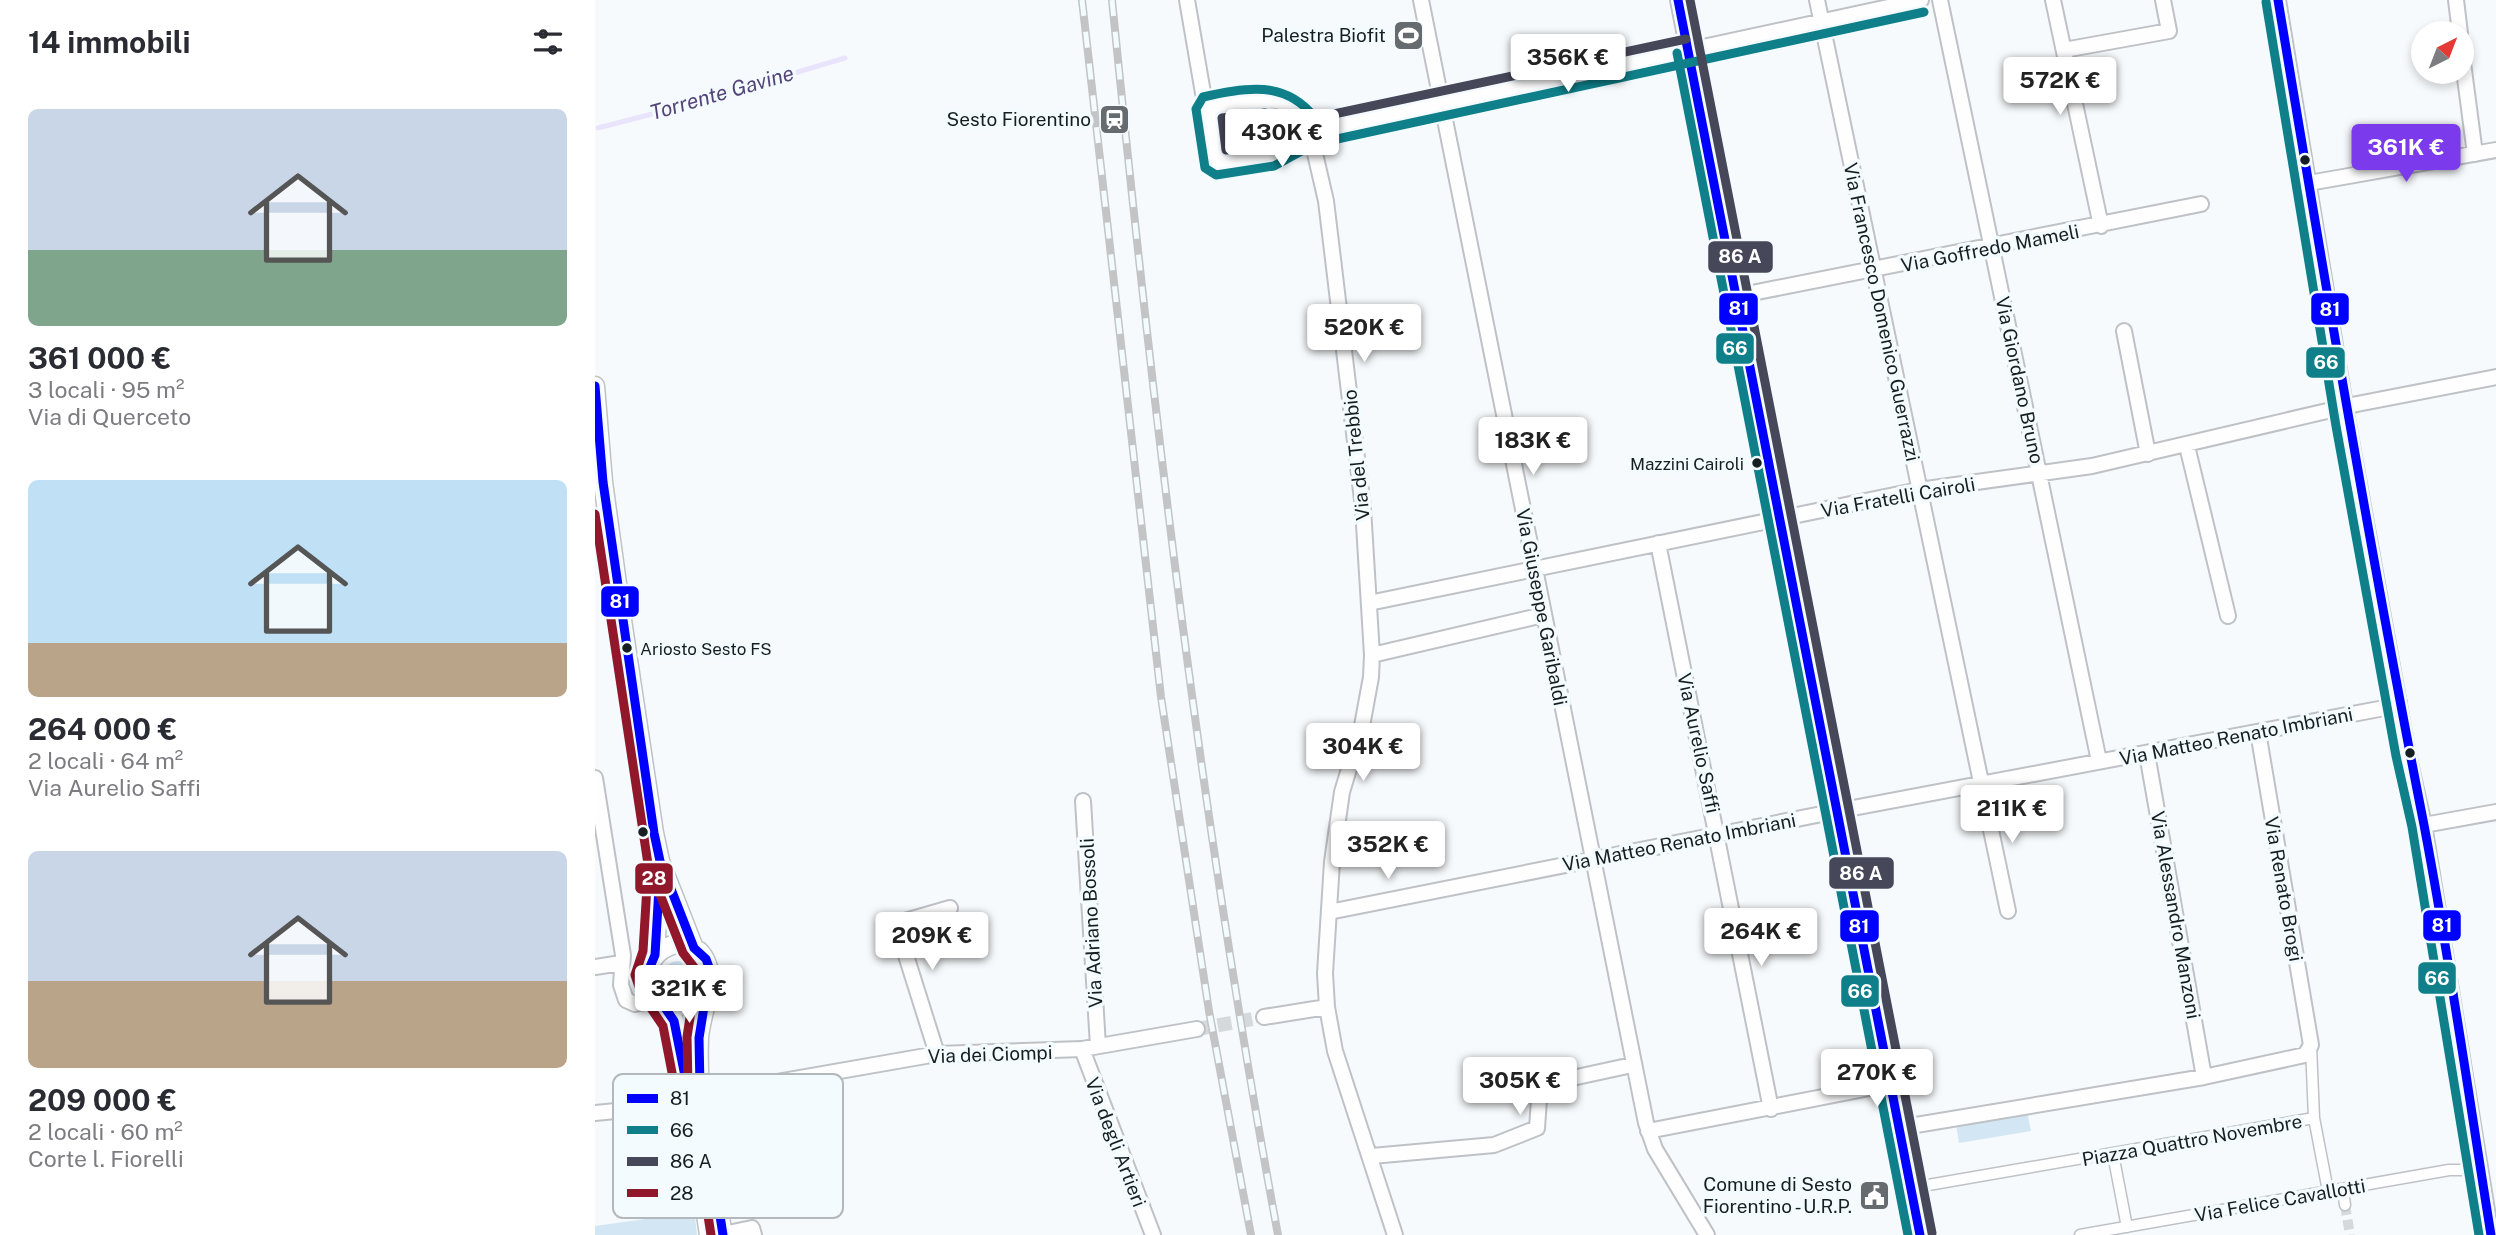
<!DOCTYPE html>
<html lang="it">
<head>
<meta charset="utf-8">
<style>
	body { margin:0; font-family:"Public Sans",sans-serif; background:#f2f2f3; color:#2b2b33; height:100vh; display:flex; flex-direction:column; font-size:26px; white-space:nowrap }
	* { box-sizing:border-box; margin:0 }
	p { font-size:23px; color:#7c7c81 }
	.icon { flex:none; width:38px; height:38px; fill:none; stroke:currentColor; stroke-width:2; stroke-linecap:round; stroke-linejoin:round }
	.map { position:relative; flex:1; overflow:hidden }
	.panel { display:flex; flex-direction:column; background:#fff; width:595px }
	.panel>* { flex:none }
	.needle { width:46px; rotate:42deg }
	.tools { position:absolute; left:1816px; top:21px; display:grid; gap:14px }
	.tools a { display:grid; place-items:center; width:63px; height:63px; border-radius:50%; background:#fff; box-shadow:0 4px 10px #0003; font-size:35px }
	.price { position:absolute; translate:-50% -60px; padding:0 16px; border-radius:7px; background:#fff; color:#222; font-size:23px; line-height:46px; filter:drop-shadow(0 2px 4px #0008) }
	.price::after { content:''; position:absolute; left:50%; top:42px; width:21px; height:16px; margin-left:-10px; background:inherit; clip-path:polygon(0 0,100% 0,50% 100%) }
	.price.current { background:#7c3aed; color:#fff }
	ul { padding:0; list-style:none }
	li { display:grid; align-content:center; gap:14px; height:371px; padding:0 28px }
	li span { display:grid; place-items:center; height:217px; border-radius:10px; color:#555 }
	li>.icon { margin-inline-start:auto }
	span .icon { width:126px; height:126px; fill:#fffc; stroke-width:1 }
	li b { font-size:30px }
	h2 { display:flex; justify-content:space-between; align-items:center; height:84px; padding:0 28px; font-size:30px }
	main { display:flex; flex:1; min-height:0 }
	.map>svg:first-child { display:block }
	.green { fill:#d2e7f3 }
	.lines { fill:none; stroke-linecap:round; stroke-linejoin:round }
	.stream { stroke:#e9e4fb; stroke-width:5 }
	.pedestrian-tunnel { stroke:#d5d9db; stroke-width:10; stroke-dasharray:10 5; stroke-linecap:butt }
	.minor-tunnel { stroke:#d5d9db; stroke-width:14; stroke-dasharray:14 7; stroke-linecap:butt }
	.pedestrian-casing { stroke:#bec2c6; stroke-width:13 }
	.minor-casing { stroke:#bec2c6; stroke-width:18 }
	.tertiary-casing { stroke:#bec2c6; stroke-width:21 }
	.pedestrian { stroke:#fefeff; stroke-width:10 }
	.minor { stroke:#fefeff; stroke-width:14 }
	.tertiary { stroke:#fefeff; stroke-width:18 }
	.rail-casing { stroke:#c3c4c6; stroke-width:8 }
	.rail { stroke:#f4fbff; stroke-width:5; stroke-dasharray:16; stroke-linecap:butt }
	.bus-1-casing { stroke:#f4fbff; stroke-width:14 }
	.bus-2-casing { stroke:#f4fbff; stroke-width:14 }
	.bus-3-casing { stroke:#f4fbff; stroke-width:14 }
	.bus-4-casing { stroke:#f4fbff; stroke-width:14 }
	.bus-1 { stroke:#00f; stroke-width:9 }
	.bus-2 { stroke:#0f7f89; stroke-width:9 }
	.bus-3 { stroke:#47475a; stroke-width:9 }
	.bus-4 { stroke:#91172a; stroke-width:9 }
	.bus-dot { fill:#171e21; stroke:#f4fbff; stroke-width:2.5 }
	.labels { text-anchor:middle; stroke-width:7; stroke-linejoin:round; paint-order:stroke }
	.bus-label { font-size:17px; fill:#171e21; stroke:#f4fbff; text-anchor:end }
	.poi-label { font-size:19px; fill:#171e21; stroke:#f4fbff; text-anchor:end }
	.street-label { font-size:19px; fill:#171e21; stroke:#f4fbff }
	.water-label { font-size:21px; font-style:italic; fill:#554478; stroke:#f4fbff }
	.key { fill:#f4fbff; stroke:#b2b9bc; stroke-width:2 }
	.key-label { font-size:19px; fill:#171e21 }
	.line-badge { stroke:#f4fbff; stroke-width:2.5 }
	.badge-label { font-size:19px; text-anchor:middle; font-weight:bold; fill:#fff }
</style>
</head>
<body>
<main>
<section class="panel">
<h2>14 immobili<svg class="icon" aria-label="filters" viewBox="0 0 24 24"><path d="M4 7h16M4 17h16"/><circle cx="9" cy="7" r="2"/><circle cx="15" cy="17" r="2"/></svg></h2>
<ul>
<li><span style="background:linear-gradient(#c9d6e8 65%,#7fa58c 0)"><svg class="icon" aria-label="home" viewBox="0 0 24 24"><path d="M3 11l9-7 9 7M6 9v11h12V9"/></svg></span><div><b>361 000 €</b><p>3 locali · 95 m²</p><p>Via di Querceto</p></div></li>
<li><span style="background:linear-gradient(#bfe0f5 75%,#b9a48a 0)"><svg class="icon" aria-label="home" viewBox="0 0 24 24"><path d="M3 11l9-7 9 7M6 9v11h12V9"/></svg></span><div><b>264 000 €</b><p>2 locali · 64 m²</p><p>Via Aurelio Saffi</p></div></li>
<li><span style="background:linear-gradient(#c9d6e8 60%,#b9a48a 0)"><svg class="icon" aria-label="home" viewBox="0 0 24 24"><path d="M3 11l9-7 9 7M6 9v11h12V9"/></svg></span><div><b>209 000 €</b><p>2 locali · 60 m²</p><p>Corte l. Fiorelli</p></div></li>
</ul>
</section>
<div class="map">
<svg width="1901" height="1235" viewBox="0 0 1901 1235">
	<rect width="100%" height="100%" fill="#f7fafc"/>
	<path class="green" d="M 676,114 L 689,128 L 682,142 L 634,150 L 629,122 Z
		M69 975a14 14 0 1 1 28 0a14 14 0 1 1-28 0Z
		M 1432,1111 L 1436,1131 L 1364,1143 L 1361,1124 Z
		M 74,1116 L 82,1122 L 96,1180 L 102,1235 L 0,1235 L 0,1226 L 71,1216 L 69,1118 Z"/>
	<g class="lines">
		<path class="stream" d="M 3,128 L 92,105 L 250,58"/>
		<path class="pedestrian-tunnel" d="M 1750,1205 L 1755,1235"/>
		<path class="minor-tunnel" d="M 602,1029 L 669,1017"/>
		<defs>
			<path id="pedestrian" d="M 1719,1118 L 1733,1191
				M 1518,1154 L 1532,1227
				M 1316,1188 L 1719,1118 L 1716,1046
				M 1748,1189 L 1750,1205
				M 1485,1235 L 1854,1170 L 1885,1170"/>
			<path id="minor" d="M 592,0 L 608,93 L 613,108
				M 826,0 L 1051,1123 L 1060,1149 L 1112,1235
				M 1083,0 L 1325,1235
				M 1222,0 L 1413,911
				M 1345,0 L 1504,761
				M 1458,0 L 1506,226
				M 1683,0 L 1753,424 L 1813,754 L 1829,825 L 1896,1235
				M 1861,0 L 1865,33
				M 1469,50 L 1574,31 L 1568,0
				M 1867,55 L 1880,154
				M 1714,183 L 1901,150
				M 1142,296 L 1606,204
				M 1529,331 L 1553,454
				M 1592,446 L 1633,616
				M 1063,543 L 1176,1109
				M 774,603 L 1324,490 L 1497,466 L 1762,404 L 1901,377
				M 777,655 L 948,615
				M 1552,754 L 1609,1077
				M 0,778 L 28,955 L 26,985 L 31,1000 L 40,1004 L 63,999
				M 488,801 L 503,1046
				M 1829,825 L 1901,812
				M 734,912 L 1242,811 L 1800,706 L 1804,702
				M 0,967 L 26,963
				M 669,1017 L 732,1007
				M 487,1049 L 558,1235
				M 342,1054 L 303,930 L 303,923 L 355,908
				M 105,1087 L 154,1087 L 342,1054 L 487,1049 L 602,1029
				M 0,1113 L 81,1105
				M 1303,1128 L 1609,1077 L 1710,1055 L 1716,1045 L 1663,732
				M 1053,1131 L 1295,1084
				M 777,1156 L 899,1145 L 942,1128 L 945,1085 L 1037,1065
				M 128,1234 L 157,1228 L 159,1235
				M 800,1235 L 740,1051 L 732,1007 L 730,973 L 737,862 L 747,792 L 767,726 L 776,677 L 777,655 L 768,508 L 731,201 L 715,132 L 697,108 L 686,102 L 674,100 L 613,108 L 621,163 C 640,161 663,159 682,152 C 694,148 702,136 715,132 L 1326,0"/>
			<path id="tertiary" d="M 0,386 L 8,482 L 27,620 L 59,833 L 65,861 L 99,948
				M 60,955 L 65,868
				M 65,1001 C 84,1010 98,1007 111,991
				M 114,1235 L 85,1039 C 83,1033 81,1024 78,1018 C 73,1008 62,1001 57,991 C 45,969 60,949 81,944 L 104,951 C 126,974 106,1010 104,1038 C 101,1104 117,1170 128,1235"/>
		</defs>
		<use href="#pedestrian" class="pedestrian-casing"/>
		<use href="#minor" class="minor-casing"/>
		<use href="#tertiary" class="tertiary-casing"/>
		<use href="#pedestrian" class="pedestrian"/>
		<use href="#minor" class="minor"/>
		<use href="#tertiary" class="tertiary"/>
		<defs>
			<path id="rail" d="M 487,0 L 566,697 L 614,1011 L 656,1235
				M 517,0 C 558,413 607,827 683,1235"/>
		</defs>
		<use href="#rail" class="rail-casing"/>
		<use href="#rail" class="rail"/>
		<defs>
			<path id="bus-1" d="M 1083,0 L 1325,1235
				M 1683,0 C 1729,276 1775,551 1829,825 C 1855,961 1874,1098 1896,1235
				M 0,386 L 8,482 L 59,833 L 65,861 L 99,948 L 111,959 L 115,970 L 104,1038 L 105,1087 L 128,1235
				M 65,871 L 60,955 L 52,974 L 58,990 L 79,1021 L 92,1086"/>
			<path id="bus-2" d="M 1671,2 L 1741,426 L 1801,756 L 1817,827 L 1884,1235
				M 1082,53 L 1313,1235
				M 720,118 C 691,80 650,87 608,97 L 601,109 L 610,168 L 621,175 L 679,166 L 719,144 L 1329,12"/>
			<path id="bus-3" d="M 1095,0 L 1337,1233
				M 670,113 L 686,118 L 696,128 L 678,141 L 631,150 L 627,118 Z
				M 720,118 L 1091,39"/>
			<path id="bus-4" d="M 0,514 L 53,864 L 88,953 L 102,971 L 92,1037 L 93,1087 L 116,1235
				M 53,870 L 48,951 L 40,975 L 47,995 L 68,1026 L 80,1088"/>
		</defs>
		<use href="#bus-1" class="bus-1-casing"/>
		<use href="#bus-2" class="bus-2-casing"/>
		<use href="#bus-3" class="bus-3-casing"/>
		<use href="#bus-4" class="bus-4-casing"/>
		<use href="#bus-1" class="bus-1"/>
		<use href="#bus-2" class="bus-2"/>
		<use href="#bus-3" class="bus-3"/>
		<use href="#bus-4" class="bus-4"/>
	</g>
	<defs>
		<symbol id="stadium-square" viewBox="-11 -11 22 22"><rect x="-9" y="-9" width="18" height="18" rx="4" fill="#656b6e" stroke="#f4fbff"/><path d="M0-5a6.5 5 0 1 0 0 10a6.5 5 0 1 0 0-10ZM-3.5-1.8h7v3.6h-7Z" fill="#fff"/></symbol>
		<symbol id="station-square" viewBox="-11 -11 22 22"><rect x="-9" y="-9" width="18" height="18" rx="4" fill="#656b6e" stroke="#f4fbff"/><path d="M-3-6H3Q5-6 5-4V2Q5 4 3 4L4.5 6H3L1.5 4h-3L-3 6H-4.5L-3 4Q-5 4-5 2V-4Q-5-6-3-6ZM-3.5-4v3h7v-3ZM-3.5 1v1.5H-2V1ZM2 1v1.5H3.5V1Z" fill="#fff"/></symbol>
		<symbol id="civic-square" viewBox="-11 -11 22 22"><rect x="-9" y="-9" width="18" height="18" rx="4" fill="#656b6e" stroke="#f4fbff"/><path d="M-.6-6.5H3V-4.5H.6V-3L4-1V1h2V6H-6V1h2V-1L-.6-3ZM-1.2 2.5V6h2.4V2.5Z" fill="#fff"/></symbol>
	</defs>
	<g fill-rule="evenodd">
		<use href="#stadium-square" x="796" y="18" width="35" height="35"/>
		<use href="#station-square" x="502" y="102" width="35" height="35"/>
		<use href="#civic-square" x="1262" y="1178" width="35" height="35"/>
	</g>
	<g class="bus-dot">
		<circle cx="1710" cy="160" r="6"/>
		<circle cx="1162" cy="463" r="6"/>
		<circle cx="32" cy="648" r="6"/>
		<circle cx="1815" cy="753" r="6"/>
		<circle cx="48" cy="832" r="6"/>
	</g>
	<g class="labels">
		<g class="bus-label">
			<text x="1149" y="470">Mazzini Cairoli</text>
			<text x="45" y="655" text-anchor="start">Ariosto Sesto FS</text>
		</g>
		<g class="poi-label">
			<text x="791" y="42">Palestra Biofit</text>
			<text x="496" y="126">Sesto Fiorentino</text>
			<text x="1257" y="1191">Comune di Sesto<tspan x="1257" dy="22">Fiorentino - U.R.P.</tspan></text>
		</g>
		<g class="street-label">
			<text transform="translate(1395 248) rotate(-11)" y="7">Via Goffredo Mameli</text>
			<text transform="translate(1287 312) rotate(78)" y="7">Via Francesco Domenico Guerrazzi</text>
			<text transform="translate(1425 380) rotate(78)" y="7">Via Giordano Bruno</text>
			<text transform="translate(761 455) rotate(-96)" y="7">Via del Trebbio</text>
			<text transform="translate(1303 497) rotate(-10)" y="7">Via Fratelli Cairoli</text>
			<text transform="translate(947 607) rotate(79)" y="7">Via Giuseppe Garibaldi</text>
			<text transform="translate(1641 736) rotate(-11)" y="7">Via Matteo Renato Imbriani</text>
			<text transform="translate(1104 743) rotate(78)" y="7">Via Aurelio Saffi</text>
			<text transform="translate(1084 842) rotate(-11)" y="7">Via Matteo Renato Imbriani</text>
			<text transform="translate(1689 889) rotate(80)" y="7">Via Renato Brogi</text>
			<text transform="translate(1581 915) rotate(80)" y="7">Via Alessandro Manzoni</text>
			<text transform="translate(496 923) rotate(-93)" y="7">Via Adriano Bossoli</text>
			<text transform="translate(395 1054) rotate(-2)" y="7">Via dei Ciompi</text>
			<text transform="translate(1597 1140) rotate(-10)" y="7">Piazza Quattro Novembre</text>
			<text transform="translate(521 1142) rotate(69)" y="7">Via degli Artieri</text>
			<text transform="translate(1685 1200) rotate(-10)" y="7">Via Felice Cavallotti</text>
		</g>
		<g class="water-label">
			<text transform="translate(127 93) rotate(-16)" y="7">Torrente Gavine</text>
		</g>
	</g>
	<rect x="18" y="1074" width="230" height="144" rx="10" class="key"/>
	<rect x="32" y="1094" width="31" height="9" fill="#00f"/>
	<rect x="32" y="1126" width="31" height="8" fill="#0f7f89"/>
	<rect x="32" y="1157" width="31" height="9" fill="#47475a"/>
	<rect x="32" y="1189" width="31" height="8" fill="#91172a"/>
	<g class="key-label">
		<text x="75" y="1105">81</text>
		<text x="75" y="1137">66</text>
		<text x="75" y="1168">86 A</text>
		<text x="75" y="1200">28</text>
	</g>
	<g class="line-badge">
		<rect x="1112" y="240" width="67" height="34" rx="7" fill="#47475a"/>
		<rect x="1123" y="292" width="41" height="34" rx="7" fill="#00f"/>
		<rect x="1715" y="292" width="40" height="34" rx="7" fill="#00f"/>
		<rect x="1120" y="332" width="40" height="33" rx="7" fill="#0f7f89"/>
		<rect x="1710" y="346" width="41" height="33" rx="7" fill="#0f7f89"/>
		<rect x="5" y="585" width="40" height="33" rx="7" fill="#00f"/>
		<rect x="1233" y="856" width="67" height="34" rx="7" fill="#47475a"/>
		<rect x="39" y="862" width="40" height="33" rx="7" fill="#91172a"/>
		<rect x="1827" y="909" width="40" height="33" rx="7" fill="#00f"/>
		<rect x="1244" y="909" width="41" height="34" rx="7" fill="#00f"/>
		<rect x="1822" y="961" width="40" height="34" rx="7" fill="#0f7f89"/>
		<rect x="1245" y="974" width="40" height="34" rx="7" fill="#0f7f89"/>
	</g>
	<g class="badge-label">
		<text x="1145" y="263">86 A</text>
		<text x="1144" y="315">81</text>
		<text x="1735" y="316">81</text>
		<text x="1140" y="355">66</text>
		<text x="1731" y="369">66</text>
		<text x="25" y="608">81</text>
		<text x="1266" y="880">86 A</text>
		<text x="59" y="885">28</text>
		<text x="1847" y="932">81</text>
		<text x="1264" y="933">81</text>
		<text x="1842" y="985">66</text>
		<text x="1265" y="998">66</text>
	</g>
</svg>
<div class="tools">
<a><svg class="needle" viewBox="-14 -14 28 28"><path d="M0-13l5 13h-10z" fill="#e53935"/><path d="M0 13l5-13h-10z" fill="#7c7c81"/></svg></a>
</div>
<b class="price" style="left:973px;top:94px">356K €</b>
<b class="price" style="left:1465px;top:117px">572K €</b>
<b class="price" style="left:687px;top:169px">430K €</b>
<b class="price current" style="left:1811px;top:184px">361K €</b>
<b class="price" style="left:769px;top:364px">520K €</b>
<b class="price" style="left:938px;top:477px">183K €</b>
<b class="price" style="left:768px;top:783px">304K €</b>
<b class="price" style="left:1417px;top:845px">211K €</b>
<b class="price" style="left:793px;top:881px">352K €</b>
<b class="price" style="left:1166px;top:968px">264K €</b>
<b class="price" style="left:337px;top:972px">209K €</b>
<b class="price" style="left:94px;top:1025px">321K €</b>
<b class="price" style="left:1282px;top:1109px">270K €</b>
<b class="price" style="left:925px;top:1117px">305K €</b>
</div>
</main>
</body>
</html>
